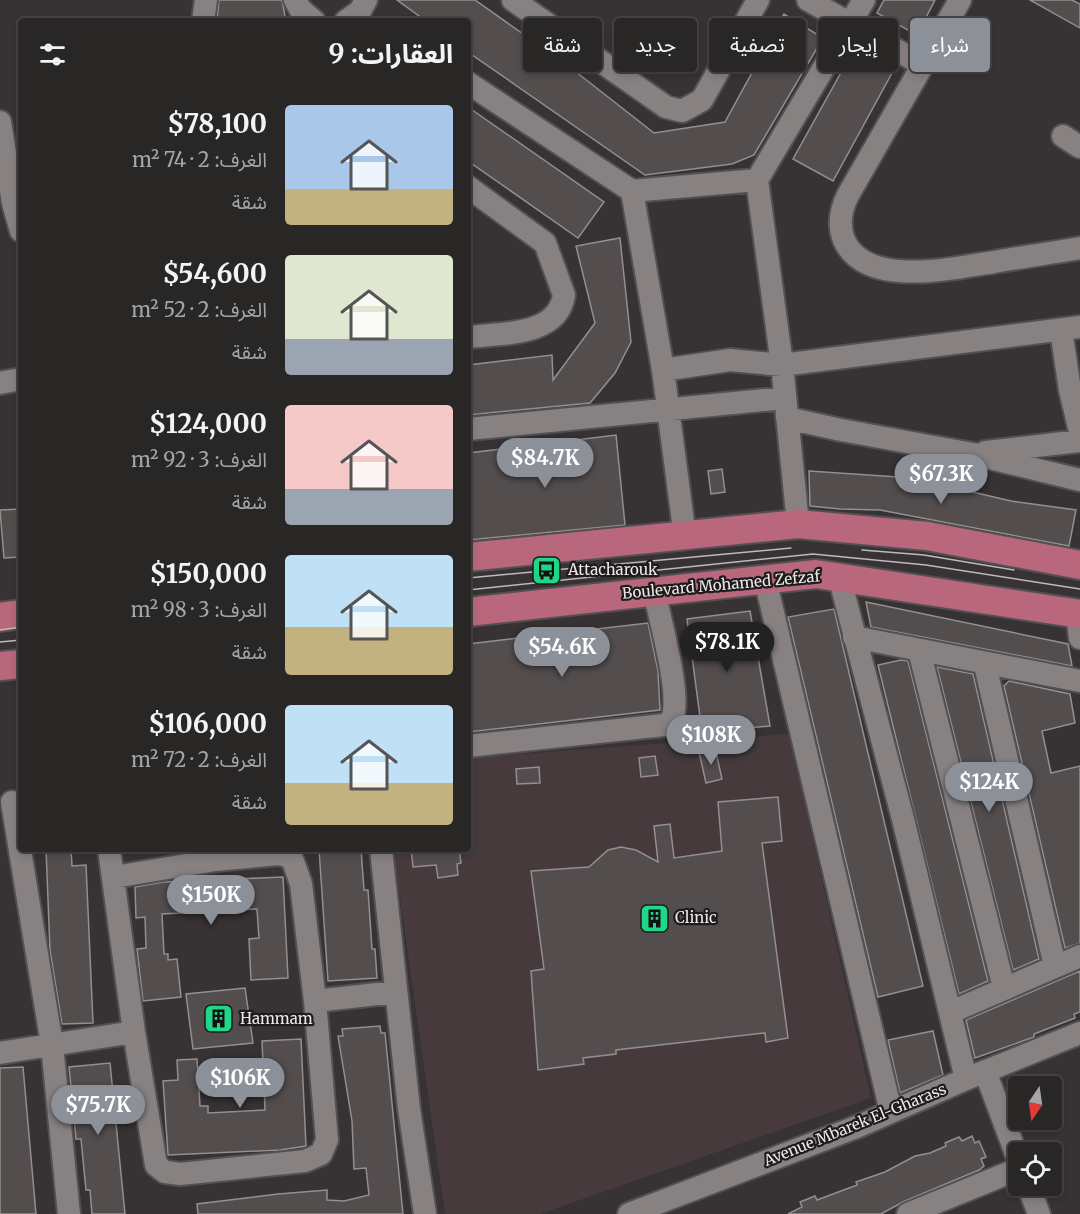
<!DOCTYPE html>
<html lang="ar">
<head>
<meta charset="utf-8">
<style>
	body { margin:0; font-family:Merriweather,"Noto Sans Arabic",serif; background:#312e2e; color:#f1f3f6; direction:rtl; height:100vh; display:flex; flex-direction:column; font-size:22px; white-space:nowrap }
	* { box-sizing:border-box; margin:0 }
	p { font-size:20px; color:#a5a5a7 }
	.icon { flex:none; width:33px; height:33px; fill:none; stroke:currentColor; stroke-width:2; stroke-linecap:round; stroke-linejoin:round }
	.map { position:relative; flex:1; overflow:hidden; direction:ltr }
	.details { position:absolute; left:18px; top:18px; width:453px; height:834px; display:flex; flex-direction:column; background:#292626; border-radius:6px; box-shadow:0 3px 9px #0003,0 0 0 2px #454343; direction:rtl }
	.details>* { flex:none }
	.banner { position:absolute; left:489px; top:18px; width:501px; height:54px; direction:rtl; display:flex; gap:12px }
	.needle { width:39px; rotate:193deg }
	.fabs { position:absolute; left:1008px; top:1076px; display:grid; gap:12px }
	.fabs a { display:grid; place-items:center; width:54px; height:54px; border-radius:6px; background:#292626; box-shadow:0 3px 9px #0003,0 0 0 2px #454343; font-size:30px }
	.price { position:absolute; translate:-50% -51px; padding:0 14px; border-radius:21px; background:#8c9099; color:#fff; font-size:20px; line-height:39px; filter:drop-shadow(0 2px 3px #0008) }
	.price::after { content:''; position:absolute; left:50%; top:36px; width:18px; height:14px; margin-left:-9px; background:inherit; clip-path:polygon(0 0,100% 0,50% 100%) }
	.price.selected { background:#222; color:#fff }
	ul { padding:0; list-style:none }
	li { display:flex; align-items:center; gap:18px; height:150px; padding:0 18px }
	li span { display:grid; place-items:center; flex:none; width:168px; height:120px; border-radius:6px; color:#555 }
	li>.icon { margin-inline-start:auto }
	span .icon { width:72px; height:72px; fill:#fffc; stroke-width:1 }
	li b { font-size:26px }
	h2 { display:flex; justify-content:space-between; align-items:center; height:72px; padding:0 18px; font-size:26px }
	.pill { padding:0 21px; border-radius:6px; background:#292626; box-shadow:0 3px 9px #0003,0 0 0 2px #454343; font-size:21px; line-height:54px }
	.pill.selected { background:#8c9099; color:#fff }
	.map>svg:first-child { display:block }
	.built { fill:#463a3c }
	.building { fill:#534d4e; stroke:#948e8f; stroke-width:1.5 }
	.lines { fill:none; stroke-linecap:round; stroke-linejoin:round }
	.minor-casing { stroke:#545051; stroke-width:26 }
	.major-casing { stroke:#545051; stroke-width:32 }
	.minor { stroke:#878182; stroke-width:22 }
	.major { stroke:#b8677c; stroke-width:28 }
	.tram { stroke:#bebabb; stroke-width:1.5 }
	.labels { text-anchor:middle; stroke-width:4.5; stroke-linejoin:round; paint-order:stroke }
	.poi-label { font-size:15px; fill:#ece8e9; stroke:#1d1b1b; text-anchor:start }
	.street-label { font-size:15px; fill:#ece8e9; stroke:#1d1b1b }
</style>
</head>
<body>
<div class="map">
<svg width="1080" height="1214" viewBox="0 0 1080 1214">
	<rect width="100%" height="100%" fill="#373233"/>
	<path class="built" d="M 789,734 L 871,1098 L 540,1214 L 445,1214 L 393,849 L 468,849 L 468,758 Z"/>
	<path class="building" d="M 219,0 L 282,0 L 286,21 L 217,21 Z
		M 397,0 L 475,0 L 571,68 L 654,133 L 725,122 L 784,14 L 823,38 L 754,155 L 732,164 L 645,175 L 468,52 L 468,21 L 426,21 Z
		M 884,0 L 935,0 L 917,35 L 877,13 Z
		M 1030,0 L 1072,0 L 1080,4 L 1080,28 Z
		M 853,51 L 892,73 L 833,181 L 793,159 Z
		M 468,107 L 604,202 L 578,238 L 468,161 Z
		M 620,238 L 631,342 L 615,373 L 590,403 L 468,415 L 468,365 L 552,355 L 553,380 L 595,323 L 576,246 Z
		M 616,435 L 625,525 L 468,540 L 468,453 Z
		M 722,469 L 725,492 L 711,494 L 708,471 Z
		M 809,471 L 913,478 L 1011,501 L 1076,510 L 1069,546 L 880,510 L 840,509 L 810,506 Z
		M 21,509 L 21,557 L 4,558 L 0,510 Z
		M 866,602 L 1068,644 L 1072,666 L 871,627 Z
		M 834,609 L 923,986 L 878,997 L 788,617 Z
		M 750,611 L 770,726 L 702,732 L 687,619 Z
		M 648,623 L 658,671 L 660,710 L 468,732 L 468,644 Z
		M 901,660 L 908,661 L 988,981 L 959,994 L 878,665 Z
		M 937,667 L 973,674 L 1039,959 L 1013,970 Z
		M 1009,681 L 1070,694 L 1075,723 L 1042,731 L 1051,773 L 1080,766 L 1080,943 L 1065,948 L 1004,686 Z
		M 715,748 L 722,779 L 706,783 L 699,752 Z
		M 655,756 L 658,775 L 641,777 L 639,758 Z
		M 539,767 L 540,783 L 517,784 L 516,769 Z
		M 778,797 L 782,841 L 762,843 L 788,1038 L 766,1042 L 765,1033 L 616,1050 L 616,1054 L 583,1058 L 584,1064 L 538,1070 L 531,971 L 544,969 L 531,871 L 589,867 L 608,850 L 621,847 L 636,850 L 658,862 L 654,826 L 670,824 L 674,858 L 722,851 L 718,802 Z
		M 46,849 L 71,849 L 72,866 L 86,865 L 93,1023 L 62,1024 L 50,950 Z
		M 319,849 L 361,849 L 364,890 L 368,890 L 372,949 L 375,949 L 377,978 L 328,981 Z
		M 411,849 L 459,849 L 461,863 L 457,864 L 458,875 L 438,878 L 436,865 L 413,867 Z
		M 283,877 L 288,978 L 251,980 L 249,939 L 259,938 L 257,909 L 162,914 L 164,954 L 168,954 L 168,960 L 177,959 L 181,997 L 143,1001 L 137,949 L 146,948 L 145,917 L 136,918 L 135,887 L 163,882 Z
		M 1080,971 L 1080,1012 L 1074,1014 L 1075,1018 L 1034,1034 L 1034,1037 L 975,1058 L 966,1020 Z
		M 245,988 L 253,1043 L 193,1049 L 186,994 Z
		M 380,1026 L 381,1033 L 385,1033 L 403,1214 L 198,1214 L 197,1204 L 278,1194 L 327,1190 L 327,1200 L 344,1201 L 369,1195 L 366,1168 L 354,1169 L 352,1121 L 338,1036 L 343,1036 L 342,1029 Z
		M 933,1031 L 943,1075 L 900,1093 L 888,1040 Z
		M 301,1039 L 306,1146 L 280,1150 L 168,1155 L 163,1081 L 178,1080 L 177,1060 L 197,1059 L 200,1106 L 208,1106 L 208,1113 L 265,1110 L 262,1041 Z
		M 110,1063 L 125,1214 L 92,1214 L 90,1190 L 86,1190 L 81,1139 L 76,1139 L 69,1067 Z
		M 23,1067 L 36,1214 L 0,1214 L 0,1068 Z
		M 972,1136 L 975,1143 L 979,1141 L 986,1157 L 981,1159 L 984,1166 L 979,1170 L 903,1202 L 881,1214 L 788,1214 L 802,1207 L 800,1202 L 815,1196 L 817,1200 L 857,1185 L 856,1182 L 885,1172 L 915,1156 L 930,1153 L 946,1146 L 945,1143 L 959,1137 L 962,1141 Z"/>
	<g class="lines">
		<defs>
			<path id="minor" d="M 295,0 L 300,9 L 314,21
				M 513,0 L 666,107 L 682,111 L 702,100 L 758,0
				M 808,0 L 923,65
				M 960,0 L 848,195 C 841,209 838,225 844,240 C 866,289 953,268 994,262 C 1022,257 1051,253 1080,248
				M 203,21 L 206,0
				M 346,21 L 360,11 L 366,0
				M 468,83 L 632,191 L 663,370 L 685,537
				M 0,122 L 13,203 L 21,231
				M 1063,136 L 1080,147
				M 468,187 L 545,243 L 564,295 C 558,337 500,333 468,337
				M 632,191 L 757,180
				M 1061,330 L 1070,390 L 1080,432
				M 663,370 L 730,360 L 782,365 L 1080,327
				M 0,383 L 21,379
				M 787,418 L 841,430 L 973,454 L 1080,480
				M 468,429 L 785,398
				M 986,452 L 1080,441
				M 798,524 L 782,365 L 757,180 L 864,0
				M 839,576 L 903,819 L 966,1079
				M 765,579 L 891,1112
				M 1077,614 L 1080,638
				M 854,637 L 1080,681
				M 919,650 L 1004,988
				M 985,665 L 1055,966
				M 468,746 L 664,725 C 670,722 673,719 674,711 C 678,683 660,620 654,590
				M 12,802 L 52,1045 L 69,1214
				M 109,849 L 134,1032 L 156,1165 L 165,1172 L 180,1174 L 305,1161 L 321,1154 L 327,1140 L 315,1001 L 301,884 L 293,861 L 288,856 L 278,854 L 216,860 L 114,877
				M 381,849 L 409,1109 L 425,1214
				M 315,1001 L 395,992
				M 951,1012 L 1080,956
				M 0,1053 L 134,1032
				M 985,1071 L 1018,1159
				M 1028,1185 L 1039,1214
				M 629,1214 L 859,1126 L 966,1079 L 1080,1033
				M 908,1214 L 1018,1169"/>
			<path id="major" d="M 468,557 L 798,524 L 927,536 L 1080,565
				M 468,612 L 816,574 L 1080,614
				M 0,617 L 21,614
				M 0,666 L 21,664"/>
		</defs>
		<use href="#minor" class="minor-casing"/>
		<use href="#major" class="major-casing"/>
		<use href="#minor" class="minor"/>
		<use href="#major" class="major"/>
		<path class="tram" d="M 862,550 L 924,555 L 1014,570
			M 468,578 L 791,548
			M 468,590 L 813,554 L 926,565 L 1080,589
			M 0,630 L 21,627
			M 0,642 L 21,640"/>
	</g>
	<defs>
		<symbol id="bus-square" viewBox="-11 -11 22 22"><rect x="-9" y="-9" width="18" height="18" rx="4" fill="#1fd887" stroke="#1d1b1b"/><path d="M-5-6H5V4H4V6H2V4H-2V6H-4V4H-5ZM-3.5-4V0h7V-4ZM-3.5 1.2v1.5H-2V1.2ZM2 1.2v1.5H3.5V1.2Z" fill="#111"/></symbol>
		<symbol id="building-square" viewBox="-11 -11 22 22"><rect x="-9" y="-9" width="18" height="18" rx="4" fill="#1fd887" stroke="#1d1b1b"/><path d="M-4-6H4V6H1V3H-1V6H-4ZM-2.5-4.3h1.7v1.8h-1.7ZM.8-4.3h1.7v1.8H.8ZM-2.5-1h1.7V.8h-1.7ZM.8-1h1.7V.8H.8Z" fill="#111"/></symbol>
	</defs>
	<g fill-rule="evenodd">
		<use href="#bus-square" x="530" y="554" width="33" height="33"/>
		<use href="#building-square" x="638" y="902" width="33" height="33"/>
		<use href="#building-square" x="202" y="1002" width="33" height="33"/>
	</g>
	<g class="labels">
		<g class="poi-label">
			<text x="568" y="575">Attacharouk</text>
			<text x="675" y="923">Clinic</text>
			<text x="240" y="1024">Hammam</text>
		</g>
		<g class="street-label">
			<text transform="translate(721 585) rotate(-5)" y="5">Boulevard Mohamed Zefzaf</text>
			<text transform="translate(855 1125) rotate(-22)" y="5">Avenue Mbarek El-Gharass</text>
		</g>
	</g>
</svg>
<div class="fabs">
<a><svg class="needle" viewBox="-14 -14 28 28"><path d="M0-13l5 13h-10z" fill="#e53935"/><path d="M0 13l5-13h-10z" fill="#a5a5a7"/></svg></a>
<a><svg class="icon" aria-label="locate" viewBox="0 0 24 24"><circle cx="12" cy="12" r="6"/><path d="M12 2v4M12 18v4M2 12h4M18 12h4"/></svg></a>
</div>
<b class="price" style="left:545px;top:489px">$84.7K</b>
<b class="price" style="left:941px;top:505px">$67.3K</b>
<b class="price selected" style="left:727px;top:673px">$78.1K</b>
<b class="price" style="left:562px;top:678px">$54.6K</b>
<b class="price" style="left:711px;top:766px">$108K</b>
<b class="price" style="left:989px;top:813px">$124K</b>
<b class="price" style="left:211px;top:926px">$150K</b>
<b class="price" style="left:240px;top:1109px">$106K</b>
<b class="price" style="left:98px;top:1136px">$75.7K</b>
<div class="banner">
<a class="pill selected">شراء</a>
<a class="pill">إيجار</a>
<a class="pill">تصفية</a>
<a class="pill">جديد</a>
<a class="pill">شقة</a>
</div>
<section class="details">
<h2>العقارات: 9<svg class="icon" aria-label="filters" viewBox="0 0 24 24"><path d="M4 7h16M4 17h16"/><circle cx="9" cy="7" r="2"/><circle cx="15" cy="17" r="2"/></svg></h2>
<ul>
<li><span style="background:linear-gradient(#a9c7e8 70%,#c2b280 0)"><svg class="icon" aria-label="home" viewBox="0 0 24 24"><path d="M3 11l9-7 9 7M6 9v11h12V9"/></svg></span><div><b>$78,100</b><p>الغرف: 2 · 74 m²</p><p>شقة</p></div></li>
<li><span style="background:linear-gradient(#dfe7d0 70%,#9aa5b1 0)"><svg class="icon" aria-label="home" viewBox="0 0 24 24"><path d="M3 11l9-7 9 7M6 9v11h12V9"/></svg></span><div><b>$54,600</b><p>الغرف: 2 · 52 m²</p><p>شقة</p></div></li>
<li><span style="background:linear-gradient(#f6c9c9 70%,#9aa5b1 0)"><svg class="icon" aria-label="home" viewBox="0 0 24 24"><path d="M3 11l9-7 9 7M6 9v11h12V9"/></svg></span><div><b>$124,000</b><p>الغرف: 3 · 92 m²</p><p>شقة</p></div></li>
<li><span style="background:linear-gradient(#bfe0f5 60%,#c2b280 0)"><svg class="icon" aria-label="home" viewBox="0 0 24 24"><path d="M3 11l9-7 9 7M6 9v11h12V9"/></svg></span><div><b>$150,000</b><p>الغرف: 3 · 98 m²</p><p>شقة</p></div></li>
<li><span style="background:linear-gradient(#bfe0f5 65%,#c2b280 0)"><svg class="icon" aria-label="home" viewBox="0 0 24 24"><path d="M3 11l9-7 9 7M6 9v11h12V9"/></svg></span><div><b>$106,000</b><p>الغرف: 2 · 72 m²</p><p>شقة</p></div></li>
</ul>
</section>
</div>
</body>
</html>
